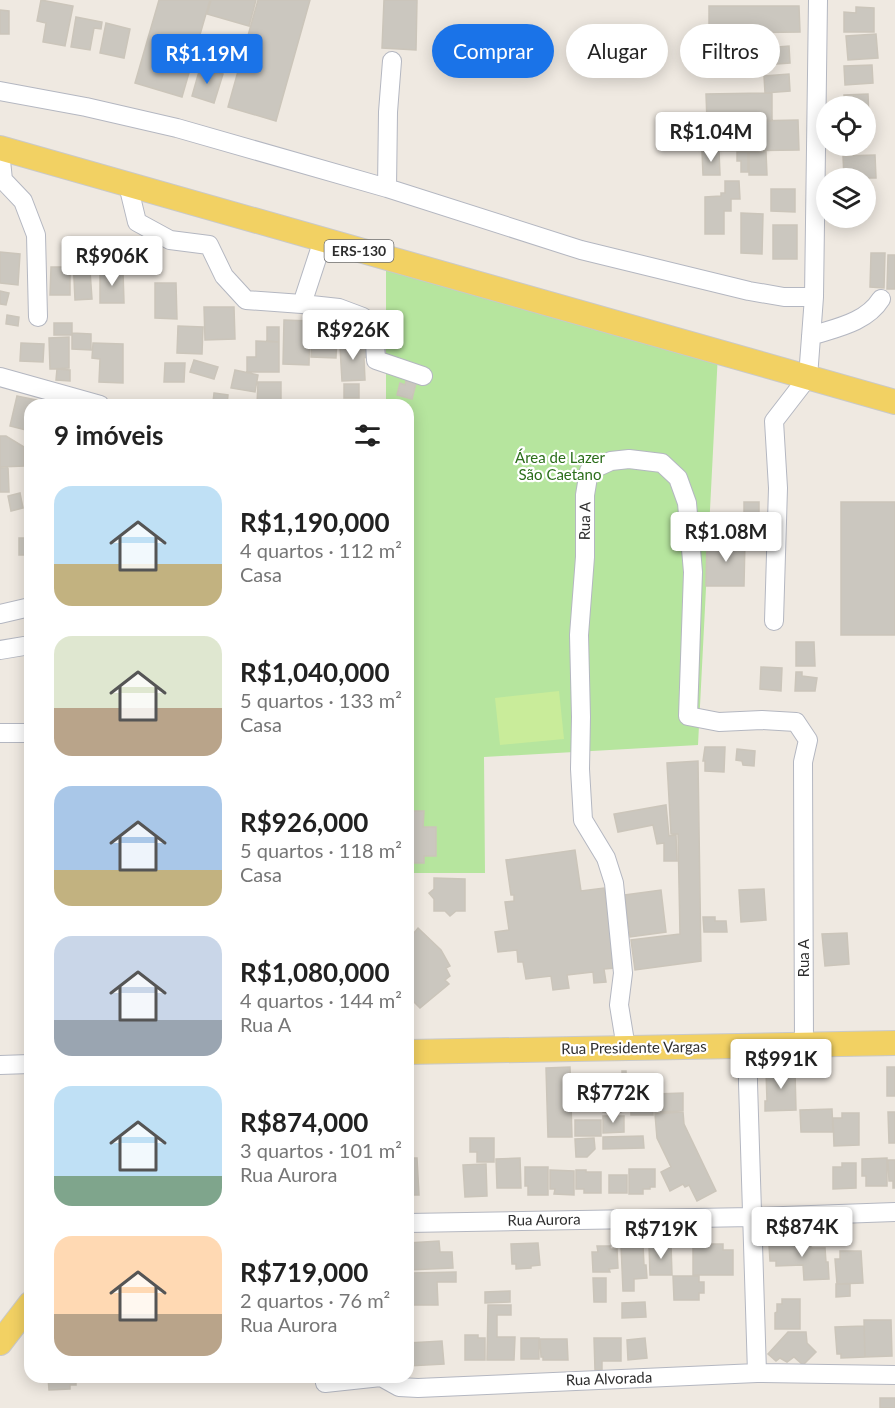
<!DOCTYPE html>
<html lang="pt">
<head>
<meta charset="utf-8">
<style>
	body { margin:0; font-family:Lato,sans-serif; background:#f6f6f6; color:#222; height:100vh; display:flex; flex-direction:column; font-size:22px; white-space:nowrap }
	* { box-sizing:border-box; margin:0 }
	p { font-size:20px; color:#767676 }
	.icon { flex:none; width:33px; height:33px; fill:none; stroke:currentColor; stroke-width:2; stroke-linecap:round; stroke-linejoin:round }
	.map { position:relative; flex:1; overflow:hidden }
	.side { position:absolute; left:24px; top:399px; width:390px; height:984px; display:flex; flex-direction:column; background:#fff; border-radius:18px; box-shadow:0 3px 15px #0003 }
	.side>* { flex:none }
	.top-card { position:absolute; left:432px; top:24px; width:372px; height:54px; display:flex; gap:12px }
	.fabs { position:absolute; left:816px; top:96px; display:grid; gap:12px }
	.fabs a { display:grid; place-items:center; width:60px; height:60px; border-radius:50%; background:#fff; box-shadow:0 3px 15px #0003; font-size:30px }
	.price { position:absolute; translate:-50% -51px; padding:0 14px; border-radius:6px; background:#fff; color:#222; font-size:20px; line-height:39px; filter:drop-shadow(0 2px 3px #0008) }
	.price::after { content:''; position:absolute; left:50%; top:36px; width:18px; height:14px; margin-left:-9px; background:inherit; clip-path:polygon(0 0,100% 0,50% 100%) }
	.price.active { background:#1a73e8; color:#fff }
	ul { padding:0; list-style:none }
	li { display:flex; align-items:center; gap:18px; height:150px; padding:0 30px }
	li span { display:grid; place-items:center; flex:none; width:168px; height:120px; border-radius:18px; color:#555 }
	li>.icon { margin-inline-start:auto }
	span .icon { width:72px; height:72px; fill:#fffc; stroke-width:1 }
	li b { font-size:26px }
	h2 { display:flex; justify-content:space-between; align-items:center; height:72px; padding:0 30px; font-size:26px }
	.chip { padding:0 21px; border-radius:27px; background:#fff; box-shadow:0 3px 15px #0003; font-size:21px; line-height:54px }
	.chip.active { background:#1a73e8; color:#fff }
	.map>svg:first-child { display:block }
	.green { fill:#b6e59e }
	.pitch { fill:#c9ec9a }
	.building { fill:#cbc7bf; stroke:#cbc5ba; stroke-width:1.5 }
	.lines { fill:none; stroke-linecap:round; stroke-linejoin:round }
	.minor-casing { stroke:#b4b7c1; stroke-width:20 }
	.major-casing { stroke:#c9c9c9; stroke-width:26 }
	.minor { stroke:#fff; stroke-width:18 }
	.major { stroke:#f2d163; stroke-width:24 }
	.labels { text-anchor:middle; stroke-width:4.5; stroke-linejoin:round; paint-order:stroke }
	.shield { fill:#fff; stroke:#6d6d6d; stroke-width:1.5 }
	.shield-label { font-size:14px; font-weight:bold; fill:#2e2e2e }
	.park-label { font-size:15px; fill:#2c6e1b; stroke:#fff }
	.street-label { font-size:15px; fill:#2e2e2e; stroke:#fff }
</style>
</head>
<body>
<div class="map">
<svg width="895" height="1408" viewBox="0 0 895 1408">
	<rect width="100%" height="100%" fill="#efe9e1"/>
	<path class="green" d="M 386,258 L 718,353 L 698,745 L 484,757 L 485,873 L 408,873 L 408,405 L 386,405 Z"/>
	<path class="pitch" d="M 559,691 L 564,739 L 500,745 L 495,698 Z"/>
	<path class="building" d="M 41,0 L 73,6 L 65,46 L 43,42 L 46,23 L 37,21 Z
		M 159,0 L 210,0 L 182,97 L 135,83 Z
		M 211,0 L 256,0 L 249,26 L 207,14 Z
		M 258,0 L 310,0 L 276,121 L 228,107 Z
		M 384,0 L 417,0 L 416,50 L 382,48 Z
		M 709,6 L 799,6 L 800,32 L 709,33 Z
		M 856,7 L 874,8 L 874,32 L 844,32 L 844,12 L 856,13 Z
		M 0,10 L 9,11 L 9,34 L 0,34 Z
		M 76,17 L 102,22 L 101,29 L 94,28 L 90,50 L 71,47 Z
		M 106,23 L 130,29 L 124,58 L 100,53 Z
		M 876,34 L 878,58 L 848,60 L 846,36 Z
		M 716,35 L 716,49 L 703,49 L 702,36 Z
		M 789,46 L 790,63 L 761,65 L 760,59 L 754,59 L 753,49 Z
		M 733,47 L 734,62 L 720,63 L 719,48 Z
		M 872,65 L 873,83 L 845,85 L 844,66 Z
		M 200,68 L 223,74 L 214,103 L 192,96 Z
		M 789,74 L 790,91 L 765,93 L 764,76 Z
		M 772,93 L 772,121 L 707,121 L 706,94 Z
		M 868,94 L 869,119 L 866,120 L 866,106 L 845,106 L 844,95 Z
		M 798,120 L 799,150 L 702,151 L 702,122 Z
		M 702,151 L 719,151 L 720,175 L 703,175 Z
		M 737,152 L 748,152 L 748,172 L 741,172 L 741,161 L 737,161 Z
		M 749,152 L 766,152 L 767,175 L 749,175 Z
		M 875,155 L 876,178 L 844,178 L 843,156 Z
		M 725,181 L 739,181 L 740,199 L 731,199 L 731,211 L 724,211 L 724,234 L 705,234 L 705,197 L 721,196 L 721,193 L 725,193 Z
		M 771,189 L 795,189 L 795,212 L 771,211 Z
		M 866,190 L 872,190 L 872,206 L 866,206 Z
		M 741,213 L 763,214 L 762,254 L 741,253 Z
		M 773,225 L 797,225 L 797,259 L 773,259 Z
		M 0,252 L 20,254 L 18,285 L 0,283 Z
		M 871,253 L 885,253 L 884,288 L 870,287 Z
		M 888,255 L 895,255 L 895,289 L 887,289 Z
		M 89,256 L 92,299 L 75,300 L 73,257 Z
		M 51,267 L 70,267 L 70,295 L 50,295 Z
		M 100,271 L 123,271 L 124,303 L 100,303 Z
		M 155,283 L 176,283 L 177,319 L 155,318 Z
		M 0,291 L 9,293 L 6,305 L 0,304 Z
		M 204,307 L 234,307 L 235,339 L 205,340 Z
		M 7,315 L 19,317 L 18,326 L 6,324 Z
		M 284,320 L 310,321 L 309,365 L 283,364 Z
		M 54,323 L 72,323 L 72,335 L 54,335 Z
		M 178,326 L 203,327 L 202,354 L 177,353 Z
		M 267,327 L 279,327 L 279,342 L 267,341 Z
		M 312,330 L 337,331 L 336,358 L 311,357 Z
		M 72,333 L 91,334 L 91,350 L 72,349 Z
		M 69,337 L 69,368 L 50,369 L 49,338 Z
		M 256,341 L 279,342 L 279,372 L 247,372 L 247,357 L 256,357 Z
		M 21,343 L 44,344 L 43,362 L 20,361 Z
		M 93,343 L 123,344 L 123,383 L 99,382 L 100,359 L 92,358 Z
		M 345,343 L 367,343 L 367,357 L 364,358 L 365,380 L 342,381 L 340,347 L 346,347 Z
		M 194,360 L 218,367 L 214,379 L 190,372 Z
		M 165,363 L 185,363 L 184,382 L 164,382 Z
		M 57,369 L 70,370 L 70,381 L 56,380 Z
		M 235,370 L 258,375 L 255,392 L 231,388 Z
		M 406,381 L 416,383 L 412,399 L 397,395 L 400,383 L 405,385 Z
		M 258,382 L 281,382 L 281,405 L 257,405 Z
		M 344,384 L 359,384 L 359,398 L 344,398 Z
		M 214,393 L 228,395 L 227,405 L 199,405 L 200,401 L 213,402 Z
		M 17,396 L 37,400 L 36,405 L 30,405 L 30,431 L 10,426 Z
		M 0,436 L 6,436 L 24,447 L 24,466 L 0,467 Z
		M 8,467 L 9,492 L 0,492 L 0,468 Z
		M 20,493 L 23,508 L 11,511 L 8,496 Z
		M 744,502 L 759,502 L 759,521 L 744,521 Z
		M 841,502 L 895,502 L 895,635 L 841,635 Z
		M 19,538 L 30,538 L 30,555 L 19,555 Z
		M 707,540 L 745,540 L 744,586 L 706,586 Z
		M 796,642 L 814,642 L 815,666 L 796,666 Z
		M 761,667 L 782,668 L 781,691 L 760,689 Z
		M 796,672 L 802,672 L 802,676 L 817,678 L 815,691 L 795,691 Z
		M 705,747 L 725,747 L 724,772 L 705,771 L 705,761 L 703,761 Z
		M 737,749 L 755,751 L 754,766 L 743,765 L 742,761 L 736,760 Z
		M 698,761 L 701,961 L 635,970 L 631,940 L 680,934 L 678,834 L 671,834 L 667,763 Z
		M 666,805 L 669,836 L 676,835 L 677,861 L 664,861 L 664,843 L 657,844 L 653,825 L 618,832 L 614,814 Z
		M 408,811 L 424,811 L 423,827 L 436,827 L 436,856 L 424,856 L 424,863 L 408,863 Z
		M 575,850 L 581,891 L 604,888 L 615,968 L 604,969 L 606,982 L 594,983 L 593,972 L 567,975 L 569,988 L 553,990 L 551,976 L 526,979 L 523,962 L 518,962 L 517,950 L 498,952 L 495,932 L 509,930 L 505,902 L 514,901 L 514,895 L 511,895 L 506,860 Z
		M 434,878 L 465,879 L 465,911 L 456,911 L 450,916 L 445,911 L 434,911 L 434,899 L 429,893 L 434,889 Z
		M 764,889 L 766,920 L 741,922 L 739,890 Z
		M 661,890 L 666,932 L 630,937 L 625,895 Z
		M 703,917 L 715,917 L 715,921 L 726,921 L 727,932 L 704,932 Z
		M 418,928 L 441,950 L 450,966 L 446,968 L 450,976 L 445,980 L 449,984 L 420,1008 L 408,996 L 408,940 Z
		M 847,933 L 849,964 L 825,966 L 822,934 Z
		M 570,1067 L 572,1137 L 548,1137 L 546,1068 Z
		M 771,1067 L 788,1067 L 788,1072 L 795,1071 L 796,1110 L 765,1111 L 765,1101 L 767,1101 L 766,1071 L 771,1071 Z
		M 887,1067 L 895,1067 L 895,1096 L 887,1096 Z
		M 622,1071 L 626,1071 L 627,1105 L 620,1105 L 621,1112 L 603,1112 L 602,1079 L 622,1078 Z
		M 574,1080 L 589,1080 L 597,1087 L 598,1106 L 575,1106 Z
		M 630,1082 L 646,1082 L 647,1088 L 652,1088 L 653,1115 L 631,1115 Z
		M 683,1093 L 683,1111 L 655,1112 L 655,1094 Z
		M 832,1109 L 833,1132 L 801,1132 L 800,1110 Z
		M 683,1112 L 684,1124 L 716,1191 L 697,1201 L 689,1185 L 685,1187 L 683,1184 L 670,1191 L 661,1172 L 671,1167 L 657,1138 L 655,1114 Z
		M 888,1112 L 895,1112 L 895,1143 L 889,1143 Z
		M 842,1113 L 859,1113 L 859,1145 L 834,1146 L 833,1118 L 842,1118 Z
		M 603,1116 L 624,1116 L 624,1132 L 603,1133 Z
		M 575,1120 L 601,1120 L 601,1136 L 575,1136 Z
		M 643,1136 L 644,1148 L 603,1149 L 603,1137 Z
		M 470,1138 L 494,1138 L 494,1162 L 477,1162 L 477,1152 L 470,1152 Z
		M 594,1138 L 595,1149 L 587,1157 L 576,1157 L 575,1139 Z
		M 408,1158 L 417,1158 L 419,1195 L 408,1195 Z
		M 520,1158 L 521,1188 L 497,1188 L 496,1159 Z
		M 887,1158 L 887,1186 L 866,1186 L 866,1176 L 862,1176 L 862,1159 Z
		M 888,1160 L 895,1160 L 895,1188 L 893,1188 L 893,1181 L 889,1181 Z
		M 842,1163 L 856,1163 L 856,1188 L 833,1189 L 833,1167 L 842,1167 Z
		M 486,1164 L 487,1196 L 465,1197 L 463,1165 Z
		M 525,1167 L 548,1167 L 548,1195 L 528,1195 L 528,1186 L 525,1186 Z
		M 629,1169 L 655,1169 L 655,1187 L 650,1187 L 650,1189 L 643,1189 L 643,1194 L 629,1194 Z
		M 550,1170 L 574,1171 L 574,1195 L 554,1194 L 555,1189 L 550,1189 Z
		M 576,1170 L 586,1170 L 586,1172 L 601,1172 L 601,1193 L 584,1193 L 584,1189 L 576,1189 Z
		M 609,1175 L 627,1175 L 627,1193 L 609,1193 Z
		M 810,1238 L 811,1248 L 825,1248 L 826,1262 L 828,1262 L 829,1279 L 804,1280 L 803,1265 L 776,1266 L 776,1261 L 770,1261 L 769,1245 L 790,1244 L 790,1239 Z
		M 439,1241 L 440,1252 L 452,1252 L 453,1268 L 408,1270 L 408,1243 Z
		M 538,1243 L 540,1265 L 531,1266 L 531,1268 L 516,1269 L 516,1264 L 512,1264 L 511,1244 Z
		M 671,1244 L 672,1275 L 650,1275 L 649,1245 Z
		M 693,1244 L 723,1244 L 723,1250 L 733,1250 L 733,1275 L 693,1275 Z
		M 621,1245 L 643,1245 L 644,1265 L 646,1265 L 647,1278 L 634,1279 L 634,1291 L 623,1291 Z
		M 597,1246 L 610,1246 L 610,1249 L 617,1249 L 618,1268 L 609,1269 L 610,1272 L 593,1272 L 592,1252 L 598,1252 Z
		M 840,1251 L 861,1251 L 863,1283 L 837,1284 L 835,1259 L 840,1259 Z
		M 456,1272 L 456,1282 L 437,1282 L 438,1305 L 413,1305 L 412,1273 Z
		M 673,1276 L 699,1276 L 699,1282 L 704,1282 L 704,1293 L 699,1293 L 699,1300 L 674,1300 Z
		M 593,1278 L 606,1278 L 606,1302 L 594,1302 Z
		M 836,1284 L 850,1284 L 850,1296 L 836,1297 Z
		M 510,1291 L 510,1302 L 485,1303 L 485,1292 Z
		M 782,1299 L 800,1299 L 800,1329 L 775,1329 L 775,1313 L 777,1312 L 777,1304 L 782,1304 Z
		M 645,1302 L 646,1317 L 622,1318 L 622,1303 Z
		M 488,1305 L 511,1305 L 511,1315 L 497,1315 L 497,1337 L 515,1337 L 514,1360 L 487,1360 Z
		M 864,1320 L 891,1320 L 892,1356 L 865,1357 Z
		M 864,1326 L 865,1357 L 841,1358 L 841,1354 L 837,1354 L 835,1327 Z
		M 788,1332 L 806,1332 L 807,1343 L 816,1352 L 803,1365 L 794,1357 L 787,1362 L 780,1358 L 776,1361 L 768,1354 Z
		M 465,1335 L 478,1335 L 478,1338 L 485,1338 L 485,1360 L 465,1360 Z
		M 521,1338 L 539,1338 L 539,1359 L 521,1359 Z
		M 594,1338 L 621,1338 L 621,1361 L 602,1361 L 602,1370 L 595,1370 Z
		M 645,1338 L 647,1358 L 628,1360 L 627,1340 Z
		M 540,1339 L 567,1339 L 568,1360 L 543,1360 L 543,1357 L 541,1357 Z
		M 442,1341 L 444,1364 L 408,1366 L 408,1343 Z
		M 48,1377 L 76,1377 L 76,1385 L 70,1385 L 70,1389 L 49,1390 Z
		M 880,1398 L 895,1398 L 895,1408 L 880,1408 Z"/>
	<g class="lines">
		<defs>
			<path id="minor" d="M 0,91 L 86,107 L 177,128 L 387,188 L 581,250 L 749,291 L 784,297 L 814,297
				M 0,151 L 3,180 L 23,201 L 36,235 L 38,317
				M 128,185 L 137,222 L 170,240 L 209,245 L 224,276 L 246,300 L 302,304 L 323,240
				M 387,188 L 388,112 L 392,61
				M 302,304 L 339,308 L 363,317 L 375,341 L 376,360 L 423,376
				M 811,336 C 835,328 866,323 881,299
				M 0,377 L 100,405
				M 0,614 L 30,607
				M 774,621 L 778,488 L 774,421 L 808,377 L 814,297 L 818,0
				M 0,650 L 30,645
				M 0,733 L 30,733
				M 748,1046 L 748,1083 L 757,1373
				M 626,1048 L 619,1005 L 623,973 L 614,883 L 606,858 L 583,820 L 580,769 L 581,717 L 579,635 L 585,557 L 585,495 L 589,471 L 611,461 L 629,459 L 662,463 L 678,478 L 687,503 L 693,572 L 688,716 L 719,722 L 762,720 L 796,722 L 808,740 L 803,762 L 804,1045
				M 0,1065 L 30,1064
				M 408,1223 L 752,1217 L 895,1212
				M 325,1383 L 381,1377 L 399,1387 L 418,1388 L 757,1373 L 895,1375"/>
			<path id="major" d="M 0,148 L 895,402
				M 408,1052 L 895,1043
				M 0,1343 L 30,1304"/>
		</defs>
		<use href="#minor" class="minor-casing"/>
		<use href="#major" class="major-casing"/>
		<use href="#minor" class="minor"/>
		<use href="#major" class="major"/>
	</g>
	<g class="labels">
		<rect class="shield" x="324.5" y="240" width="69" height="22" rx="4.5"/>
		<g class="shield-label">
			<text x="359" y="256">ERS-130</text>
		</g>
		<g class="park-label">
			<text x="560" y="463">Área de Lazer<tspan x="560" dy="17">São Caetano</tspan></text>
		</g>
		<g class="street-label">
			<text transform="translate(585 521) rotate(-89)" y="5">Rua A</text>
			<text transform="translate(804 958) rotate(-90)" y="5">Rua A</text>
			<text transform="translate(634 1048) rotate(-1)" y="5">Rua Presidente Vargas</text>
			<text transform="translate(544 1220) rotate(-1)" y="5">Rua Aurora</text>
			<text transform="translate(609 1379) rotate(-2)" y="5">Rua Alvorada</text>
		</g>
	</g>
</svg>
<div class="fabs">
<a><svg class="icon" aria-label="locate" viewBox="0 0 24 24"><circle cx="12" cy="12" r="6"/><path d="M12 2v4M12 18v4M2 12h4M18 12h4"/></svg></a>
<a><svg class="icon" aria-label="layers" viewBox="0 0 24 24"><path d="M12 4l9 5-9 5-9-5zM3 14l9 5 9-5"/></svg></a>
</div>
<b class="price active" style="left:207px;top:85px">R$1.19M</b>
<b class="price" style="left:711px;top:163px">R$1.04M</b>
<b class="price" style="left:112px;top:287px">R$906K</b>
<b class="price" style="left:353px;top:361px">R$926K</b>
<b class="price" style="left:726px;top:563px">R$1.08M</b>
<b class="price" style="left:781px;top:1090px">R$991K</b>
<b class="price" style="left:613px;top:1124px">R$772K</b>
<b class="price" style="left:802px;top:1258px">R$874K</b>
<b class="price" style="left:661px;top:1260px">R$719K</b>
<div class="top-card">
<a class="chip active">Comprar</a>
<a class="chip">Alugar</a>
<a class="chip">Filtros</a>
</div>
<section class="side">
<h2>9 imóveis<svg class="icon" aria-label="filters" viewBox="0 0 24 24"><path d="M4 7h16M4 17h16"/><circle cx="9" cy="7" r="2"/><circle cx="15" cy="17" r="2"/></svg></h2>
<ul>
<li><span style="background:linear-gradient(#bfe0f5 65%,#c2b280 0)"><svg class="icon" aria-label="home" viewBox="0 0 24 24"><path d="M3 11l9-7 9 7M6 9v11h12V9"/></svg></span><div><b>R$1,190,000</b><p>4 quartos · 112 m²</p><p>Casa</p></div></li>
<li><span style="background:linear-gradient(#dfe7d0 60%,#b9a48a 0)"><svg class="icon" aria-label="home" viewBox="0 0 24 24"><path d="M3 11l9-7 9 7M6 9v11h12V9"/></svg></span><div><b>R$1,040,000</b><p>5 quartos · 133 m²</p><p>Casa</p></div></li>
<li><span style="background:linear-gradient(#a9c7e8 70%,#c2b280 0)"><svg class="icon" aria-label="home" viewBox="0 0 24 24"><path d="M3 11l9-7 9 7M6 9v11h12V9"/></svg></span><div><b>R$926,000</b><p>5 quartos · 118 m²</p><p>Casa</p></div></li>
<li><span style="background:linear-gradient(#c9d6e8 70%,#9aa5b1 0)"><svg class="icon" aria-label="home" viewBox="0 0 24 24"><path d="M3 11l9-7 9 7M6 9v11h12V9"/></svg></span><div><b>R$1,080,000</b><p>4 quartos · 144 m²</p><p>Rua A</p></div></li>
<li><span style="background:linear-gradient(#bfe0f5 75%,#7fa58c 0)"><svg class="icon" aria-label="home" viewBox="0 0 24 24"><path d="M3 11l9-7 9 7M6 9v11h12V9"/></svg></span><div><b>R$874,000</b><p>3 quartos · 101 m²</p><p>Rua Aurora</p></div></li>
<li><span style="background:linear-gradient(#ffd9b3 65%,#b9a48a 0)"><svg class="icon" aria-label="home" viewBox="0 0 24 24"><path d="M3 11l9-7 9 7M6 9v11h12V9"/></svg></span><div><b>R$719,000</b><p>2 quartos · 76 m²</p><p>Rua Aurora</p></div></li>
</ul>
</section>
</div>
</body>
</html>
